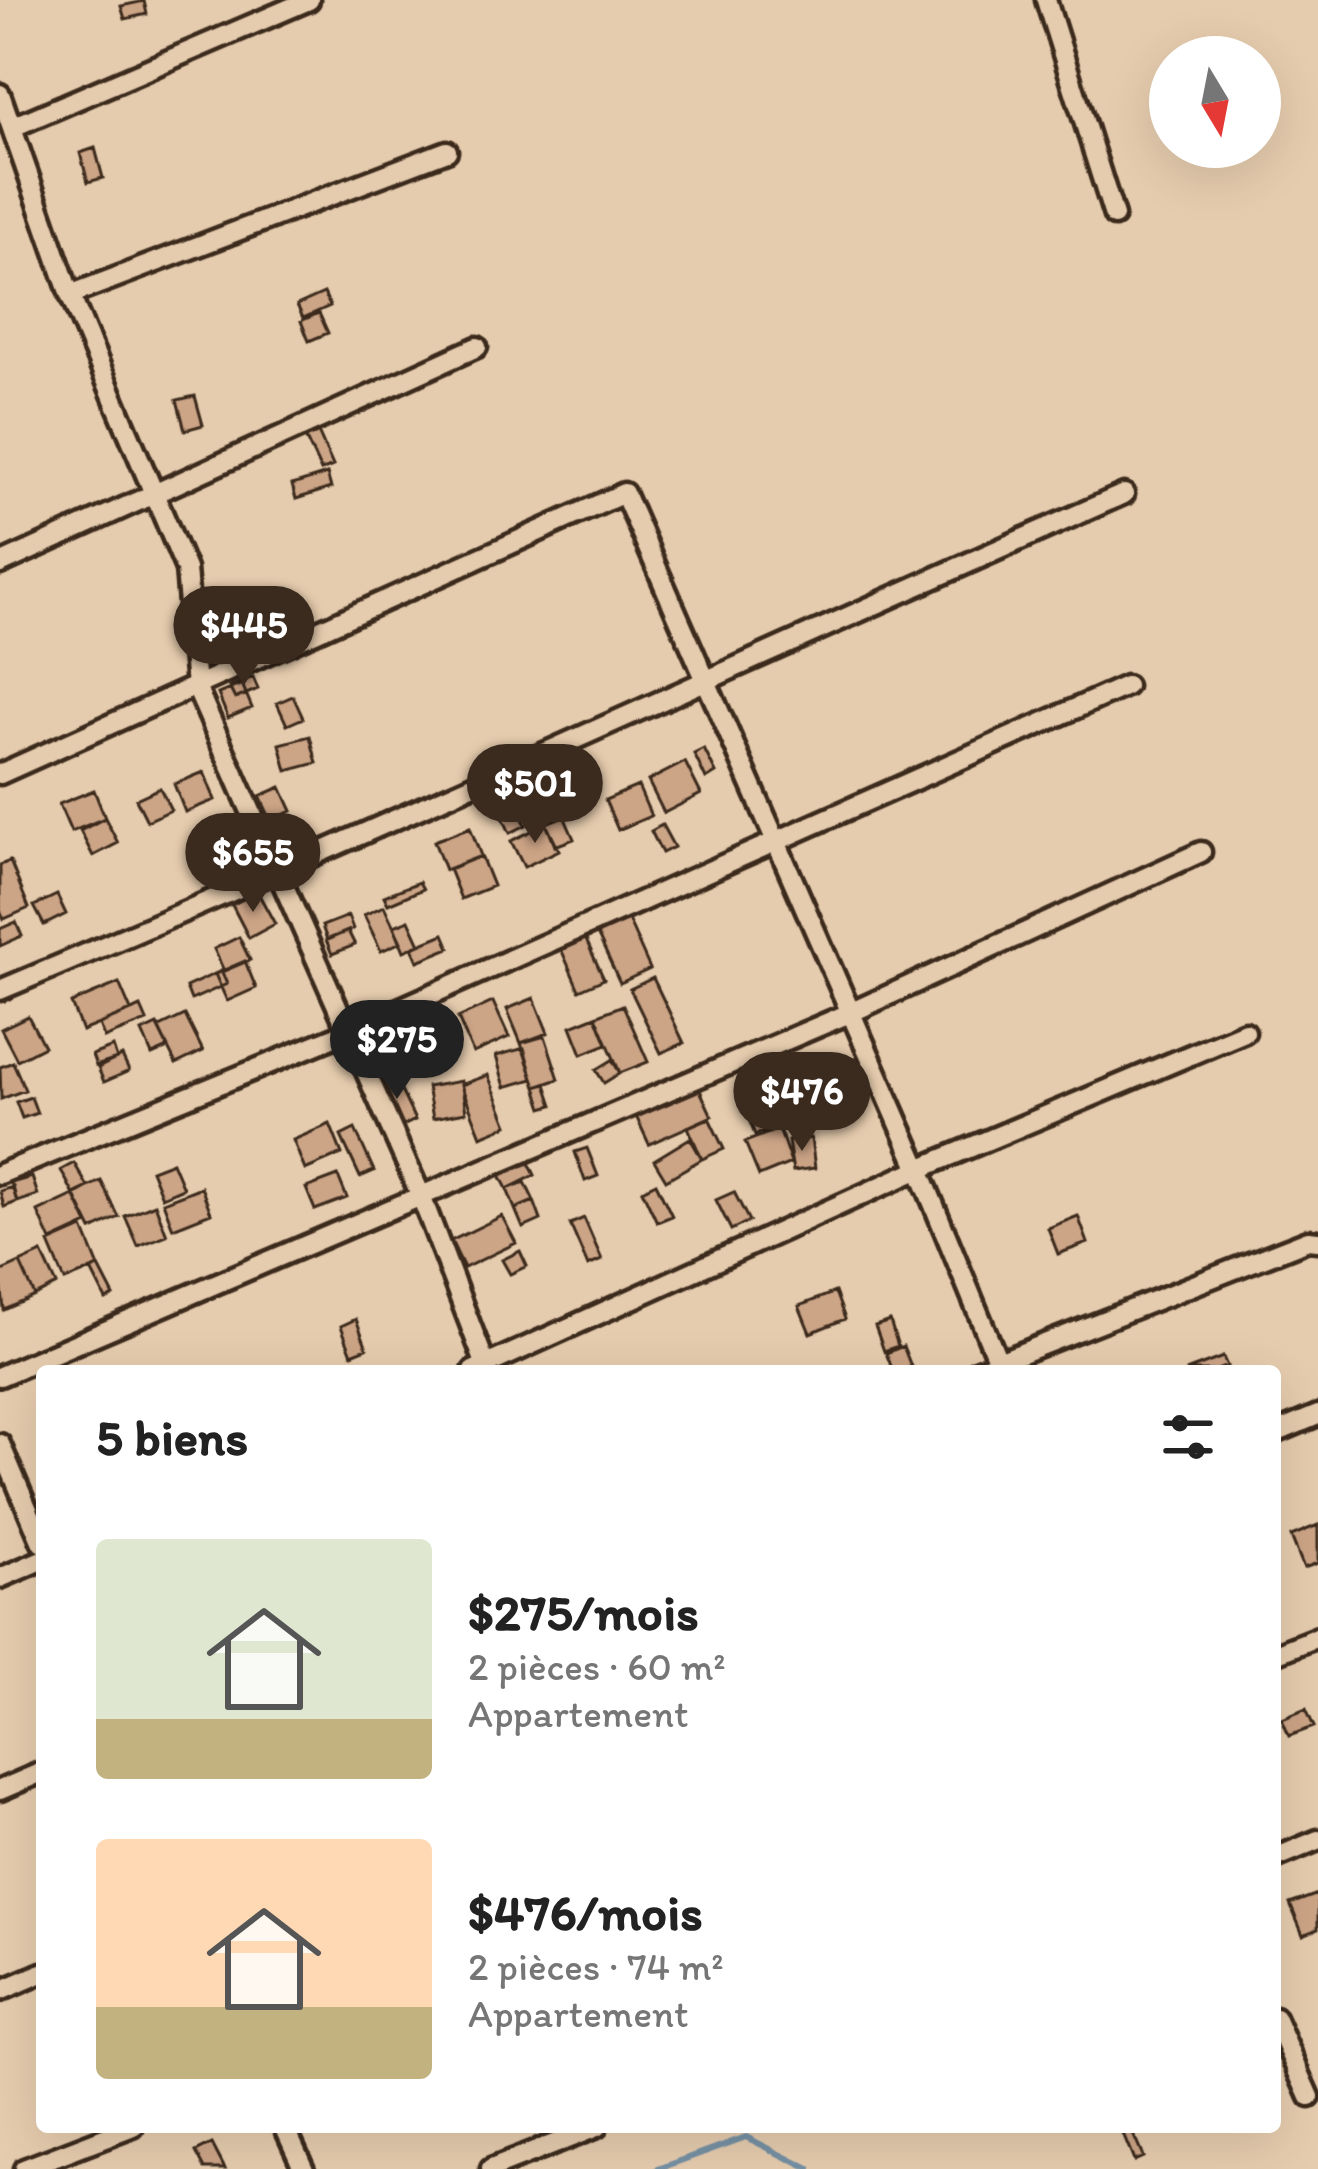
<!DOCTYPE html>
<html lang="fr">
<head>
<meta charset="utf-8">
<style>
	body { margin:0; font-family:Itim,sans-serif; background:#f2f2f2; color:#222; height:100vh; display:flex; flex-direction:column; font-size:45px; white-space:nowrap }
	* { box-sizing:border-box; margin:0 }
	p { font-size:39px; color:#767676 }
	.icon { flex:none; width:66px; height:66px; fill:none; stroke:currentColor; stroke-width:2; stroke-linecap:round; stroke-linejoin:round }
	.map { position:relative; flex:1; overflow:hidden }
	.sheet { position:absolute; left:36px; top:1365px; width:1245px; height:768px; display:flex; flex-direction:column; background:#fff; border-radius:12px; box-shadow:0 12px 48px #0002 }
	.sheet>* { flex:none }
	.needle { width:78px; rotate:170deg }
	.controls { position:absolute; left:1149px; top:36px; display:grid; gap:24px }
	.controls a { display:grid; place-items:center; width:132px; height:132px; border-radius:50%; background:#fff; box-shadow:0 12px 48px #0002; font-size:60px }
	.price { position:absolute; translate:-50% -102px; padding:0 27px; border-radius:42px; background:#3b2a1e; color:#fff; font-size:39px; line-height:78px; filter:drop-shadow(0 3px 6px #0008) }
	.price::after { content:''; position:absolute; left:50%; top:72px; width:36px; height:27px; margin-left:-18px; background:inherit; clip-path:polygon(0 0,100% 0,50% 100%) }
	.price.current { background:#222; color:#fff }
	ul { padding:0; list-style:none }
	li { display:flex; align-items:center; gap:36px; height:300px; padding:0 60px }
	li span { display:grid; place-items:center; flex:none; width:336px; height:240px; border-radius:12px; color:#555 }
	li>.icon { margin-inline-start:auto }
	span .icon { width:144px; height:144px; fill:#fffc; stroke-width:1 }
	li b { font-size:51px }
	h2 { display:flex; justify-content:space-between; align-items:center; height:144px; padding:0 60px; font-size:51px }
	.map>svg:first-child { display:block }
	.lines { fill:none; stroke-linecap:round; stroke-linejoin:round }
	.stream { stroke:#7691a4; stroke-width:6 }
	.building { fill:#cca486; stroke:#3b2a1e; stroke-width:3 }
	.minor-casing { stroke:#3b2a1e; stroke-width:27 }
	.minor { stroke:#e6ccae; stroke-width:18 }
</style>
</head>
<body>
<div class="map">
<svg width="1318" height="2169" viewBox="0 0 1318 2169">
	<rect width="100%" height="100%" fill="#e6ccae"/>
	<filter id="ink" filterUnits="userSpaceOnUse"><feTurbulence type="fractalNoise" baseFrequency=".00833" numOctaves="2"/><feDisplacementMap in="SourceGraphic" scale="24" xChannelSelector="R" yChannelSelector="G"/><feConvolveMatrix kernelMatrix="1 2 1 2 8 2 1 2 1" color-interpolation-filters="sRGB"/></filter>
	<g filter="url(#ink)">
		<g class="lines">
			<path class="stream" d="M 658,2169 L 746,2137 L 810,2169"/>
		</g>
		<path class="building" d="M 144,1 L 147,14 L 125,19 L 121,6 Z
			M 95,148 L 103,178 L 88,182 L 80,153 Z
			M 324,293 L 330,306 L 303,318 L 297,305 Z
			M 319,313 L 328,333 L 309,341 L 301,321 Z
			M 195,396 L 203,425 L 185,430 L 177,400 Z
			M 318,432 L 333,466 L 321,471 L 305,437 Z
			M 327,474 L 331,488 L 296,499 L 292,485 Z
			M 253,677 L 258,689 L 235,699 L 229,687 Z
			M 242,684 L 252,708 L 228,718 L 218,694 Z
			M 293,696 L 303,718 L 287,725 L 277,703 Z
			M 310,736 L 317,763 L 287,771 L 280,744 Z
			M 704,749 L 716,773 L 706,779 L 694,754 Z
			M 552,753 L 562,775 L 539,785 L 529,763 Z
			M 685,762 L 701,794 L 664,813 L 648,781 Z
			M 204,772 L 215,800 L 185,812 L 174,784 Z
			M 503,775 L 512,795 L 496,802 L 487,782 Z
			M 564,778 L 577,810 L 560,817 L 546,786 Z
			M 638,786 L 651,816 L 618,830 L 605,800 Z
			M 281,787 L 292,811 L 271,820 L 260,796 Z
			M 160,788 L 171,810 L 147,821 L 136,799 Z
			M 94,790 L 105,818 L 71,832 L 59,804 Z
			M 512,795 L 526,825 L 510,833 L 496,802 Z
			M 564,816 L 574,839 L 555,846 L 546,823 Z
			M 105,818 L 118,843 L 93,856 L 80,831 Z
			M 546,824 L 559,850 L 524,867 L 511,841 Z
			M 662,825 L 674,847 L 662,853 L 651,831 Z
			M 470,827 L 481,856 L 445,870 L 434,841 Z
			M 481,856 L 493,886 L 461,899 L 449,869 Z
			M 10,861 L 29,908 L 4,919 L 0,910 L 0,865 Z
			M 419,882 L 423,889 L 388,904 L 384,896 Z
			M 257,891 L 275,924 L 249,938 L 232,905 Z
			M 57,895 L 66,914 L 44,925 L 34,906 Z
			M 384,906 L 401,942 L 381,951 L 364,915 Z
			M 625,913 L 650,969 L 620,983 L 594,927 Z
			M 348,916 L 353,929 L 327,940 L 322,926 Z
			M 409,920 L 420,944 L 404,951 L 394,926 Z
			M 16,922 L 22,936 L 0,946 L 0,929 Z
			M 348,931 L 355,945 L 332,954 L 326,940 Z
			M 582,931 L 604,979 L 579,990 L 558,942 Z
			M 444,934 L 450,948 L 418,961 L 412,947 Z
			M 239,937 L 250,960 L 224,971 L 214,949 Z
			M 245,961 L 256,988 L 227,1001 L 215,974 Z
			M 221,971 L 227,984 L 191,1000 L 186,987 Z
			M 653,978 L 684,1043 L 661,1053 L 630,989 Z
			M 119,983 L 131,1011 L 82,1031 L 71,1003 Z
			M 534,998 L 548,1033 L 521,1043 L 507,1009 Z
			M 493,1002 L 509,1037 L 473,1053 L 458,1018 Z
			M 623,1005 L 648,1062 L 620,1073 L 596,1016 Z
			M 141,1007 L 147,1021 L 104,1038 L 99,1024 Z
			M 429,1009 L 444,1042 L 417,1054 L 402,1021 Z
			M 185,1015 L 203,1051 L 176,1064 L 158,1028 Z
			M 28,1016 L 44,1046 L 17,1060 L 1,1029 Z
			M 596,1016 L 607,1044 L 582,1054 L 571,1026 Z
			M 157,1025 L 168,1048 L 152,1055 L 142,1032 Z
			M 376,1029 L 390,1059 L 376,1066 L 362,1035 Z
			M 545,1036 L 559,1079 L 536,1087 L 521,1043 Z
			M 113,1047 L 117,1059 L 96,1066 L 92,1055 Z
			M 524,1048 L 533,1079 L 505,1087 L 496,1056 Z
			M 122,1056 L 129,1071 L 104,1082 L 98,1068 Z
			M 612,1060 L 620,1073 L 604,1083 L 596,1070 Z
			M 13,1062 L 25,1090 L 1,1099 L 0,1067 Z
			M 488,1075 L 508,1125 L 481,1136 L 461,1085 Z
			M 394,1076 L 415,1120 L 399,1128 L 379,1083 Z
			M 461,1081 L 466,1112 L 433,1118 L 427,1087 Z
			M 546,1084 L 553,1105 L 543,1108 L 536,1087 Z
			M 775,1085 L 790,1121 L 755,1135 L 741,1098 Z
			M 698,1086 L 712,1116 L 649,1144 L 635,1114 Z
			M 31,1097 L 37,1113 L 22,1118 L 16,1102 Z
			M 709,1118 L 724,1149 L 702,1159 L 688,1127 Z
			M 330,1124 L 342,1154 L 305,1170 L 293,1140 Z
			M 355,1129 L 374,1171 L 360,1177 L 341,1136 Z
			M 779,1129 L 791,1163 L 759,1176 L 745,1142 Z
			M 690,1138 L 702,1159 L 666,1180 L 654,1160 Z
			M 811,1138 L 815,1168 L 793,1171 L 788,1141 Z
			M 587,1148 L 598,1176 L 585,1181 L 575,1152 Z
			M 525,1155 L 535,1175 L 507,1189 L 497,1169 Z
			M 172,1162 L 183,1188 L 162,1197 L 151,1170 Z
			M 74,1163 L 88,1187 L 74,1195 L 61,1170 Z
			M 338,1176 L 347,1198 L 315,1210 L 306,1188 Z
			M 32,1177 L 38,1195 L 17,1202 L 11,1183 Z
			M 101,1181 L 119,1217 L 92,1230 L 74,1194 Z
			M 525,1182 L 534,1201 L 515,1209 L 507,1189 Z
			M 656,1183 L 672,1216 L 657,1222 L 642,1190 Z
			M 13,1187 L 17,1202 L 4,1207 L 0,1191 Z
			M 201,1187 L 211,1213 L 173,1228 L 163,1202 Z
			M 734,1192 L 749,1221 L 731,1230 L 716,1200 Z
			M 74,1195 L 88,1224 L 51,1241 L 38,1212 Z
			M 534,1201 L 541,1220 L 523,1228 L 515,1209 Z
			M 155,1204 L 167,1235 L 138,1246 L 125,1216 Z
			M 502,1216 L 516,1243 L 464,1268 L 451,1241 Z
			M 1078,1216 L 1088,1243 L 1058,1254 L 1048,1228 Z
			M 584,1218 L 602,1260 L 588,1266 L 570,1224 Z
			M 83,1228 L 99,1267 L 65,1281 L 49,1243 Z
			M 520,1251 L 527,1266 L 510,1274 L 502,1260 Z
			M 42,1253 L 57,1285 L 35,1296 L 20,1263 Z
			M 20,1263 L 35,1296 L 4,1310 L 0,1272 Z
			M 99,1267 L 114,1296 L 106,1300 L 91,1270 Z
			M 835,1292 L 845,1319 L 810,1333 L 799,1306 Z
			M 356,1319 L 367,1348 L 352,1354 L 341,1326 Z
			M 890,1321 L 898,1346 L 884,1351 L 875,1326 Z
			M 903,1346 L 912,1369 L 893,1371 L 886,1353 Z
			M 1223,1357 L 1227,1366 L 1215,1371 L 1186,1371 Z
			M 1318,1525 L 1318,1563 L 1304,1568 L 1291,1536 Z
			M 1306,1709 L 1314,1727 L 1289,1736 L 1282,1719 Z
			M 1318,1894 L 1318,1929 L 1303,1935 L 1290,1904 Z
			M 1120,2127 L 1130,2127 L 1143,2157 L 1134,2161 Z
			M 212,2144 L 225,2169 L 205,2169 L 196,2152 Z"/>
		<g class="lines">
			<defs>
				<path id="minor" d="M 1046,0 L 1114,216
					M 0,94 L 70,295 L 186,569 L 196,687 L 421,1196 L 488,1371
					M 13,127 L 309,0
					M 70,295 L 447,151
					M 0,564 L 477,347
					M 0,774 L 624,493 L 919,1169 L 1002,1371
					M 0,990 C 378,832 749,659 1124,494
					M 0,1174 L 349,1031 L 1126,686
					M 473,1371 L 919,1169 L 1245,1032
					M 976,1371 L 1308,1240 L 1318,1241
					M 0,1376 L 852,1012 L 1201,852
					M 1275,1433 L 1318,1415
					M 0,1444 L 42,1543
					M 0,1578 L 42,1560
					M 1275,1654 L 1318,1637
					M 0,1790 L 42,1772
					M 1275,1858 L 1318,1840
					M 0,1991 L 42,1973
					M 1275,2018 L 1310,2097
					M 285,2127 L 304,2169
					M 24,2169 L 133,2127
					M 491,2169 L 597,2127"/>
			</defs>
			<use href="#minor" class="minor-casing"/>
			<use href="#minor" class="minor"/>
		</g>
	</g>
</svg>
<div class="controls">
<a><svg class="needle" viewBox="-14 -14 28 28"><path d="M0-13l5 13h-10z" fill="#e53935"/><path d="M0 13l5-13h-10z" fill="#767676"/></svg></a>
</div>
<b class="price" style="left:244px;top:688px">$445</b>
<b class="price" style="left:535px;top:846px">$501</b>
<b class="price" style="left:253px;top:915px">$655</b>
<b class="price current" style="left:397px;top:1102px">$275</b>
<b class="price" style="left:802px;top:1154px">$476</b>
<section class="sheet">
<h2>5 biens<svg class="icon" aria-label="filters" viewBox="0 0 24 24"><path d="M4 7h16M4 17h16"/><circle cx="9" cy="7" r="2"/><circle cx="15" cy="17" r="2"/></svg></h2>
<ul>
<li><span style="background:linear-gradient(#dfe7d0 75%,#c2b280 0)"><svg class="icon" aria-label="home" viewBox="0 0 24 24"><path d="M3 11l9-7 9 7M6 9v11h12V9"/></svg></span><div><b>$275/mois</b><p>2 pièces · 60 m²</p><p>Appartement</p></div></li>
<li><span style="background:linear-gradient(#ffd9b3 70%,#c2b280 0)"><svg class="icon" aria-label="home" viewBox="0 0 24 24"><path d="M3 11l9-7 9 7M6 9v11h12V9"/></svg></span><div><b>$476/mois</b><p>2 pièces · 74 m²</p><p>Appartement</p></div></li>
</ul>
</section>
</div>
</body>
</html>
